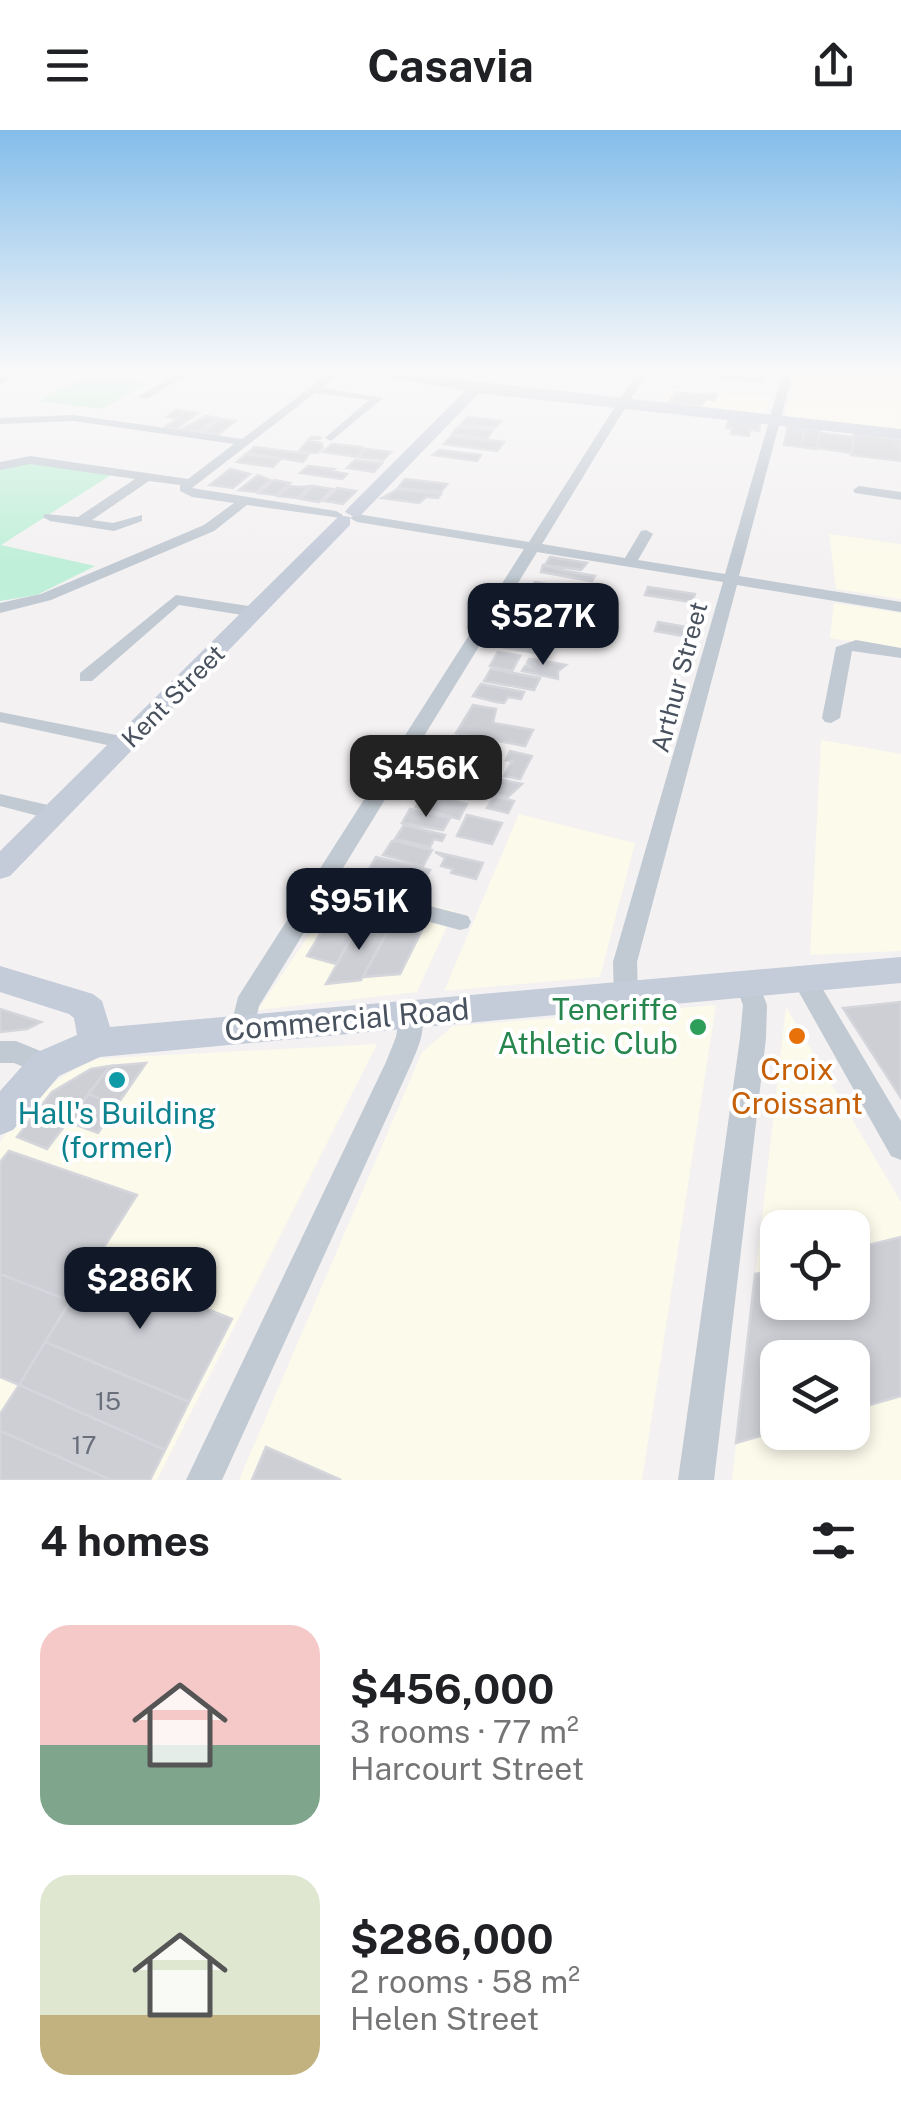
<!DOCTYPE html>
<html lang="en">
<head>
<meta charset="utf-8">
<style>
	body { margin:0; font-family:"Public Sans",sans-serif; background:#f6f6f6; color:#202124; height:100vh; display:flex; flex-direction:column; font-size:38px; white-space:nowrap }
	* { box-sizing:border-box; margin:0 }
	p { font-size:32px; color:#757577 }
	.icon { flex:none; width:55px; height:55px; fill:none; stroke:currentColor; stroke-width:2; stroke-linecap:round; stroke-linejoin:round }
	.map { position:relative; height:1350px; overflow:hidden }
	.sheet { display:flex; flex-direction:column; background:#fff; flex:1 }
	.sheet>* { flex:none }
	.tools { position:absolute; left:760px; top:1080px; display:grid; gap:20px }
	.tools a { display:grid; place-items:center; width:110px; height:110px; border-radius:20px; background:#fff; box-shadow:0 5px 15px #0003; font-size:50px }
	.price { position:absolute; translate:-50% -85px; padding:0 22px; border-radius:20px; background:#111827; color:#fff; font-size:32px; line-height:65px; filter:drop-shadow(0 2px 5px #0008) }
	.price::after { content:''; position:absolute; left:50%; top:60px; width:30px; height:22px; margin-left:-15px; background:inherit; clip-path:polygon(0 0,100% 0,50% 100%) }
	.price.selected { background:#222; color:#fff }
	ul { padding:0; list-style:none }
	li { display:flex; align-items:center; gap:30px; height:250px; padding:0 40px }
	li span { display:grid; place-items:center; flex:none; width:280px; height:200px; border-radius:30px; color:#555 }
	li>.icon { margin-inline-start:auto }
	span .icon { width:120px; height:120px; fill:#fffc; stroke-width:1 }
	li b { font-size:42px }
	h2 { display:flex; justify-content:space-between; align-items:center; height:120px; padding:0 40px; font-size:42px }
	header { display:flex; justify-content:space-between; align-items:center; height:130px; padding:0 40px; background:#fff; font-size:45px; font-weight:700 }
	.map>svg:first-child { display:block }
	.commercial { fill:#fcfaeb; fill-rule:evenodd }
	.green { fill:#c0efd9 }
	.building { fill:#cdcfd5; stroke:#d5d6dc; stroke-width:2.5 }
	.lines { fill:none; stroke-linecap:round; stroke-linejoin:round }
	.street { fill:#c1c9d2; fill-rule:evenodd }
	.secondary { fill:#c4cbd9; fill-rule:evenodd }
	.leisure-dot { fill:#2e9e5b; stroke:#fff; stroke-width:4 }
	.food-dot { fill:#e8710a; stroke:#fff; stroke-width:4 }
	.culture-dot { fill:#0f9aa8; stroke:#fff; stroke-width:4 }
	.labels { text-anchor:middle; stroke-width:8; stroke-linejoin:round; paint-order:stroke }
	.street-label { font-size:25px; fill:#48515e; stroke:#fff }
	.near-number-label { font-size:25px; fill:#69707c }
	.near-leisure-label { font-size:30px; fill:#27864d; stroke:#fff; text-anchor:end }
	.near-street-label { font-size:30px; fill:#48515e; stroke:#fff }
	.near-food-label { font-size:30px; fill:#c56008; stroke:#fff }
	.near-culture-label { font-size:30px; fill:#0d838f; stroke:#fff }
</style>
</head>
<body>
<header><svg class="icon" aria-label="menu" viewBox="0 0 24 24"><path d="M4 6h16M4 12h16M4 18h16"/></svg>Casavia<svg class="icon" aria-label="share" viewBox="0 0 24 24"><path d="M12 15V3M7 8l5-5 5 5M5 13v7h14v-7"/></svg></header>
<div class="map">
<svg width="901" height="1350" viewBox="0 0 901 1350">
	<rect width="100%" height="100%" fill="#f3f1f1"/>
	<path class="commercial" d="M 798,242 L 901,242 L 901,301 L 784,288 Z
		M 671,259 L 770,268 L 764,285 L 664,274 Z
		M 829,404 L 901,414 L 901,469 L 836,459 Z
		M 834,473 L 901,483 L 901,519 L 830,508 Z
		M 821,610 L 901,624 L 901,821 L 810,825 Z
		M 519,684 L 635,713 L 600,847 L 444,861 Z
		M 343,755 L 454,781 L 417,862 L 258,880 Z
		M 716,875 L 642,1350 L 239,1350 L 422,922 L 453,896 Z
		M 786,877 L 901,1072 L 901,1350 L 732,1350 ZM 778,1098 L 852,1098 L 852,1172 L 778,1172 ZM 778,1228 L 852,1228 L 852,1302 L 778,1302 Z
		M 377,914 L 157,1350 L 0,1350 L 0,1012 L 37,963 L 91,929 Z"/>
	<path class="green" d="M 112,243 L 145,247 L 139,252 L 151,253 L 101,279 L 38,271 L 77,251 L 100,249 Z
		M 27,332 L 111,345 L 1,415 L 95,436 L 37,465 L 0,471 L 0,338 Z"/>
	<path class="building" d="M 724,243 L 765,247 L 763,252 L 721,248 Z
		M 675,262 L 689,264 L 717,264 L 714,270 L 706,269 L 701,276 L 687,275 L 669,272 Z
		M 176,280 L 198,283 L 176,299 L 164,298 L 178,288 L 167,287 Z
		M 206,286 L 217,288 L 199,302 L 180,300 Z
		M 467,287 L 501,291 L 496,297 L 461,295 Z
		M 219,289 L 235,291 L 218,305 L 203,302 Z
		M 729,289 L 760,293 L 759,301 L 750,300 L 749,306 L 731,304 L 732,298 L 726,298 Z
		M 788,295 L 805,298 L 801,317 L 784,315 Z
		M 458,297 L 493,300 L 487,308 L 452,304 Z
		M 805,298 L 820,300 L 817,319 L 801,317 Z
		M 820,303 L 854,307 L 852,323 L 817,318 Z
		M 854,303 L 901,310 L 901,316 L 896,316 L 901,319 L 901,331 L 851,325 Z
		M 451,306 L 504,312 L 497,321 L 444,314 Z
		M 311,307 L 322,308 L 309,310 L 321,313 L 323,318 L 317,323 L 299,321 Z
		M 332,314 L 360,317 L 365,319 L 357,327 L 323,322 Z
		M 254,317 L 309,324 L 303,332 L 248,323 Z
		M 366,319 L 391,322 L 383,330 L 358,327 Z
		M 439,320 L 481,325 L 477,331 L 433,325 Z
		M 246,324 L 281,329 L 273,337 L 237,332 Z
		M 355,330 L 382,333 L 374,342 L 347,338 Z
		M 308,336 L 334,339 L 331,341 L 347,344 L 342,349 L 300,343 Z
		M 230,339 L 250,344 L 233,358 L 210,355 Z
		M 258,345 L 270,350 L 256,362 L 239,360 Z
		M 405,349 L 447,354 L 441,362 L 398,358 Z
		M 274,350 L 290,353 L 276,365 L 259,363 Z
		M 290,356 L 300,357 L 311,356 L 297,368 L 278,366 Z
		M 313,356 L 332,359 L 319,372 L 300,369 Z
		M 337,358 L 356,361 L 343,374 L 324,371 Z
		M 398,359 L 441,364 L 438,368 L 426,367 L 419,373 L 382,368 Z
		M 550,427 L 587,433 L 581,440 L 545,435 Z
		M 543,435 L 566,441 L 595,446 L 592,451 L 541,442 Z
		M 535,452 L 581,460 L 578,466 L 562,463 L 559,468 L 529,464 Z
		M 648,457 L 695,464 L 692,472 L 645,465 Z
		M 527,479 L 575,488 L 570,496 L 522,487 Z
		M 519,490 L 543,493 L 589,501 L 584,512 L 537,504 L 535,509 L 510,504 Z
		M 658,492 L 692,498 L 689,507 L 655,501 Z
		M 507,507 L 544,514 L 545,518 L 542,524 L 502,517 Z
		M 498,522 L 520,526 L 512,541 L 490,536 Z
		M 529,529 L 533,529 L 566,535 L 558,541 L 558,549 L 522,541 L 525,536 L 530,537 L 527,533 Z
		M 491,539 L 540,548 L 534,560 L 484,551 Z
		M 481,554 L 524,562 L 521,569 L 508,567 L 504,573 L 496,572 L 473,566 Z
		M 473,575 L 496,579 L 493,593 L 533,600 L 525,616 L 456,603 Z
		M 453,612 L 493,621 L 491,626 L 494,627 L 483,640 L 442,631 Z
		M 510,621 L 532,626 L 520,649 L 504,646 L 512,631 L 506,630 Z
		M 425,633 L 469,643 L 463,654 L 418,644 Z
		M 418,647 L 421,647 L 453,653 L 446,667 L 410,659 Z
		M 494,648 L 522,654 L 508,667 L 487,662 Z
		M 424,664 L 467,674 L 459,689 L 416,677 Z
		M 494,666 L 514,671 L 508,683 L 487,678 Z
		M 410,679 L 450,688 L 443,700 L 402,693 Z
		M 467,685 L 502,693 L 492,714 L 457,706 Z
		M 404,695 L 445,705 L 442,711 L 434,709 L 430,717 L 395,709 Z
		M 392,711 L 395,711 L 432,720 L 423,736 L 383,725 Z
		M 435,722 L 483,733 L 476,749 L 451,743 L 453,739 L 441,736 L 445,728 Z
		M 376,727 L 430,740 L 421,756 L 367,743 Z
		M 367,743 L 421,756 L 412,773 L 358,759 Z
		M 343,766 L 371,773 L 336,834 L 307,826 Z
		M 398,783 L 427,790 L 400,844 L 363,847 Z
		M 361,791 L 389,798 L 361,850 L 326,854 Z
		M 901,872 L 901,968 L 843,878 Z
		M 0,879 L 41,892 L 27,899 L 0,902 Z
		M 146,933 L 117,975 L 88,964 L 110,936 Z
		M 110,936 L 47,1019 L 17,1007 L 52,962 L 91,939 Z
		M 88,964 L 117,975 L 98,1003 L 68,992 Z
		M 9,1021 L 137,1065 L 70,1171 L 0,1144 L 0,1032 Z
		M 901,1107 L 901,1266 L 852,1280 L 852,1228 L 778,1228 L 778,1301 L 736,1313 L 755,1144 L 778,1139 L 778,1172 L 852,1172 L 852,1119 Z
		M 94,1134 L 232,1189 L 189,1272 L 45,1212 Z
		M 0,1144 L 70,1171 L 19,1255 L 0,1247 Z
		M 45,1212 L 189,1272 L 165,1320 L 19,1255 Z
		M 19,1255 L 165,1320 L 150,1350 L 111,1350 L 0,1301 L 0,1284 Z
		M 0,1301 L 111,1350 L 0,1350 Z
		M 266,1317 L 341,1350 L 252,1350 Z"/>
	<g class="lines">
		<path class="street" d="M 12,242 L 24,242 L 0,254 L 0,247 Z
			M 180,242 L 191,242 L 147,269 L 138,267 Z
			M 331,242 L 342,242 L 322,258 L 383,268 L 331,311 L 325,308 L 327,306 L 369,270 L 315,263 L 192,358 L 336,381 L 343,385 L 341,388 L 247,375 L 214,401 L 51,470 L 0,483 L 0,473 L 41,464 L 204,395 L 234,373 L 192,367 L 180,361 L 180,355 L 149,351 L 92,390 L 113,393 L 142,385 L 142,391 L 114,401 L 50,391 L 43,387 L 45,384 L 78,387 L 135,349 L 30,334 L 0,340 L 0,332 L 30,326 L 188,349 L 234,314 L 74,291 L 0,294 L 0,288 L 74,285 L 242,309 Z
			M 637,242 L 647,242 L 542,414 L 625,428 L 641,401 L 646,400 L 653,404 L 638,430 L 725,444 L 783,242 L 793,242 L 739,446 L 901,472 L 901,482 L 737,455 L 637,832 L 638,865 L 635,872 L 626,875 L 617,872 L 614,865 L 613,832 L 723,452 L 537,422 L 335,751 L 468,786 L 471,792 L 468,798 L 460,800 L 327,765 L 259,876 L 252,907 L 243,911 L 234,907 L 230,900 L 238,867 L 524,419 L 357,392 L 350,388 L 357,384 L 529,412 Z
			M 859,356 L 901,362 L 901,370 L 855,363 L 853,360 Z
			M 176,465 L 255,477 L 263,482 L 255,487 L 179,475 L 92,551 L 80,551 L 80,543 Z
			M 856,510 L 901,518 L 901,528 L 852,521 L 840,588 L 831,593 L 825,592 L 822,588 L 836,517 Z
			M 0,582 L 126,607 L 135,613 L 126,619 L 0,592 Z
			M 0,664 L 61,678 L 64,683 L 54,690 L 0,676 Z
			M 803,838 L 812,841 L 901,991 L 901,1030 L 891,1026 L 791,848 L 794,841 Z
			M 747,844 L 756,847 L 767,875 L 766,908 L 714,1350 L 678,1350 L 740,908 L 743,875 L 735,854 L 738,847 Z
			M 410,875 L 419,878 C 428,896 419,915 412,932 L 222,1350 L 186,1350 L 386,932 L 396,907 L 401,878 Z
			M 0,911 L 16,911 L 55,927 L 59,935 L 55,943 L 46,946 L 14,933 L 0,933 Z"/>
		<path class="secondary" d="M 361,242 L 393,242 L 901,299 L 901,309 L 479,263 L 360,386 L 354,387 L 345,382 L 348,378 L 465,261 Z
			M 344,386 L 350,387 L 350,395 L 10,746 L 0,749 L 0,721 L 338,387 Z
			M 901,827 L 901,853 L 100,927 L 59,946 L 13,1000 L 0,1005 L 0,961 L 33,924 L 77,905 L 74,888 L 69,884 L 0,862 L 0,836 L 93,864 L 102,871 L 110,897 Z"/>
	</g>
	<linearGradient id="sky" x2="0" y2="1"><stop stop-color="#84bdea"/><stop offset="0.56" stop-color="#faf9f9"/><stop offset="1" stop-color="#faf9f9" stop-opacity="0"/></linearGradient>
	<rect width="901" height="431" fill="url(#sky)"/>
	<circle class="leisure-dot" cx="698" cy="897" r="10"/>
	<circle class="food-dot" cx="797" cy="906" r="10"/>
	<circle class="culture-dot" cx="117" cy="950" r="10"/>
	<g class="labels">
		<g class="street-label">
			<text transform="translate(679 547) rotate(-75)" y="9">Arthur Street</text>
			<text transform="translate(173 566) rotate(-45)" y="9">Kent Street</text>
		</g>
		<g class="near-number-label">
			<text x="108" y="1280">15</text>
			<text x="84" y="1324">17</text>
		</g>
		<g class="near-leisure-label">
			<text x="678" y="890">Teneriffe<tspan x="678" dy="34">Athletic Club</tspan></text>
		</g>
		<g class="near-street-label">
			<text transform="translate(347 890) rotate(-5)" y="10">Commercial Road</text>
		</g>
		<g class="near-food-label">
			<text x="797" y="950">Croix<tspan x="797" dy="34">Croissant</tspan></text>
		</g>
		<g class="near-culture-label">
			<text x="117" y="994">Hall's Building<tspan x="117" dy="34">(former)</tspan></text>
		</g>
	</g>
</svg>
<div class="tools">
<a><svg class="icon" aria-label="locate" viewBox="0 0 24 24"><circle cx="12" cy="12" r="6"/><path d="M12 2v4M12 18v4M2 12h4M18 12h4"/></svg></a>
<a><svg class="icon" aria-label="layers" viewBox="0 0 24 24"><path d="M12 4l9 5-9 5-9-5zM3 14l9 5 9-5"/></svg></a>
</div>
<b class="price" style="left:543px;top:538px">$527K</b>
<b class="price selected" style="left:426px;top:690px">$456K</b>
<b class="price" style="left:359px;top:823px">$951K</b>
<b class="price" style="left:140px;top:1202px">$286K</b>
</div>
<section class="sheet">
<h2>4 homes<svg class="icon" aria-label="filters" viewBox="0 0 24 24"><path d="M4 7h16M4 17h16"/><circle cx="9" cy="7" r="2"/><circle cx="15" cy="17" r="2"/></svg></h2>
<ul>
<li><span style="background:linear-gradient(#f6c9c9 60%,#7fa58c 0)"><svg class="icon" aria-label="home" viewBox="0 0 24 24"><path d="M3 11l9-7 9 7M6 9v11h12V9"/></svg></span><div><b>$456,000</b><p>3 rooms · 77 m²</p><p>Harcourt Street</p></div></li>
<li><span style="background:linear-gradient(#dfe7d0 70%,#c2b280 0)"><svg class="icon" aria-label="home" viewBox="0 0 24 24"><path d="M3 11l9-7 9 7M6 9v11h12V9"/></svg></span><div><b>$286,000</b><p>2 rooms · 58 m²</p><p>Helen Street</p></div></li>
</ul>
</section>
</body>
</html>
